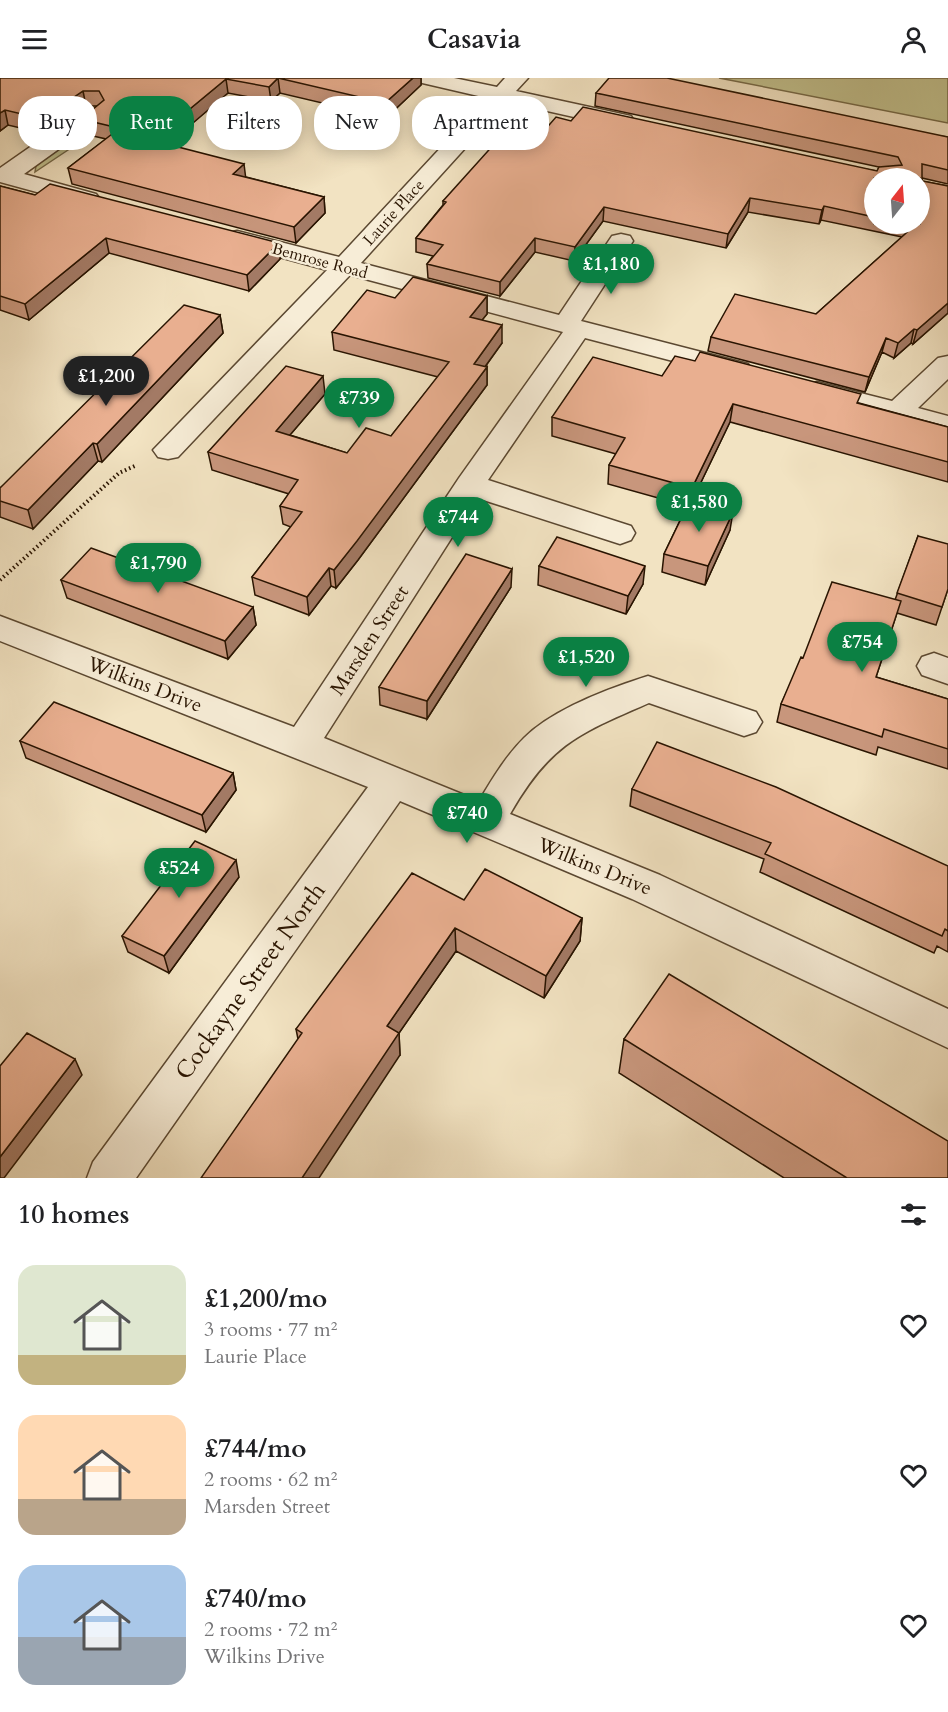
<!DOCTYPE html>
<html lang="en">
<head>
<meta charset="utf-8">
<style>
	body { margin:0; font-family:Cardo,serif; background:#f6f6f6; color:#202124; height:100vh; display:flex; flex-direction:column; font-size:22px; white-space:nowrap }
	* { box-sizing:border-box; margin:0 }
	p { font-size:20px; color:#757577 }
	.icon { flex:none; width:33px; height:33px; fill:none; stroke:currentColor; stroke-width:2; stroke-linecap:round; stroke-linejoin:round }
	.map { position:relative; height:1100px; overflow:hidden }
	.details { display:flex; flex-direction:column; background:#fff; flex:1 }
	.details>* { flex:none }
	.hud { position:absolute; left:18px; top:18px; width:600px; height:54px; display:flex; gap:12px }
	.needle { width:39px; rotate:17deg }
	.fabs { position:absolute; left:864px; top:90px; display:grid; gap:12px }
	.fabs a { display:grid; place-items:center; width:66px; height:66px; border-radius:50%; background:#fff; box-shadow:0 3px 15px #0003; font-size:30px }
	.price { position:absolute; translate:-50% -51px; padding:0 14px; border-radius:21px; background:#0b8043; color:#fff; font-size:20px; line-height:39px; filter:drop-shadow(0 2px 3px #0008) }
	.price::after { content:''; position:absolute; left:50%; top:36px; width:18px; height:14px; margin-left:-9px; background:inherit; clip-path:polygon(0 0,100% 0,50% 100%) }
	.price.active { background:#222; color:#fff }
	ul { padding:0; list-style:none }
	li { display:flex; align-items:center; gap:18px; height:150px; padding:0 18px }
	li span { display:grid; place-items:center; flex:none; width:168px; height:120px; border-radius:18px; color:#555 }
	li>.icon { margin-inline-start:auto }
	span .icon { width:72px; height:72px; fill:#fffc; stroke-width:1 }
	li b { font-size:26px }
	h2 { display:flex; justify-content:space-between; align-items:center; height:72px; padding:0 18px; font-size:26px }
	.tag { padding:0 21px; border-radius:24px; background:#fff; box-shadow:0 3px 15px #0003; font-size:21px; line-height:54px }
	.tag.active { background:#0b8043; color:#fff }
	header { display:flex; justify-content:space-between; align-items:center; height:78px; padding:0 18px; background:#fff; font-size:27px; font-weight:600 }
	.map>svg:first-child { display:block }
	.green { fill:#c2c18e; stroke:#766a48; stroke-width:1.5 }
	.lines { fill:none; stroke-linecap:round; stroke-linejoin:round }
	.minor-casing { stroke:#5b4831; stroke-width:3 }
	.path { stroke:#291401; stroke-width:4; stroke-dasharray:1.5 3; stroke-linecap:butt }
	.minor { fill:#f7edd7; fill-rule:evenodd }
	.wall { fill:#c8967c; stroke:#291401; stroke-width:1.5; fill-rule:evenodd }
	.shaded-wall { fill:#a37a65; stroke:#291401; stroke-width:1.5 }
	.building { fill:#e9af90; stroke:#291401; stroke-width:1.5 }
	.labels { text-anchor:middle; stroke-width:5; stroke-linejoin:round; paint-order:stroke }
	.far-street-label { font-size:16px; fill:#291401; stroke:#f7edd7 }
	.street-label { font-size:20px; fill:#291401; stroke:#f7edd7 }
	.near-street-label { font-size:24px; fill:#291401; stroke:#f7edd7 }
</style>
</head>
<body>
<header><svg class="icon" aria-label="menu" viewBox="0 0 24 24"><path d="M4 6h16M4 12h16M4 18h16"/></svg>Casavia<svg class="icon" aria-label="person" viewBox="0 0 24 24"><circle cx="12" cy="8" r="4"/><path d="M4 21q1-7 8-7t8 7"/></svg></header>
<div class="map">
<svg width="948" height="1100" viewBox="0 0 948 1100">
	<rect width="100%" height="100%" fill="#f2e3c2"/>
	<filter id="stains"><feTurbulence type="fractalNoise" baseFrequency=".00333" numOctaves="4"/><feColorMatrix values="0 0 0 0 .2 0 0 0 0 .09 0 0 0 0 .02 0 0 0 .5 -.17"/></filter>
	<radialGradient id="worn" r=".72"><stop offset=".6" stop-color="#630" stop-opacity="0"/><stop offset="1" stop-color="#630" stop-opacity=".3"/></radialGradient>
	<path class="green" d="M 719,0 L 948,0 L 948,45 Z
		M 88,52 L 92,56 L 35,94 L 36,88 L 77,56 Z"/>
	<g class="lines">
		<defs>
			<path id="minor" d="M 414,0 L 454,0 L 497,9 L 505,0 L 528,0 L 516,13 L 631,38 L 634,43 L 631,48 L 623,50 L 507,24 L 361,185 L 559,237 L 612,158 L 621,156 L 630,158 L 633,163 L 581,243 L 748,286 L 752,292 L 748,298 L 738,300 L 585,260 L 488,402 L 631,448 L 635,455 L 631,462 L 620,466 L 477,420 L 324,660 L 479,723 C 492,701 506,678 524,660 C 553,631 610,610 648,598 L 756,634 L 762,644 L 756,654 L 744,658 L 649,625 C 578,656 550,666 510,736 L 660,797 L 948,931 L 948,970 L 632,821 L 400,723 L 136,1100 L 87,1100 L 93,1084 L 368,709 L 0,563 L 0,538 L 294,649 L 459,400 L 563,254 L 350,197 L 178,379 L 168,381 L 158,379 L 153,372 L 327,192 L 228,165 L 225,160 L 228,155 L 237,153 L 339,179 L 487,20 L 418,4 Z
				M 94,28 L 102,30 L 105,35 L 102,40 L 24,96 L 96,116 L 100,121 L 96,126 L 88,128 L 0,104 L 0,90 L 86,30 Z
				M 948,278 L 948,301 L 918,330 L 948,338 L 948,356 L 807,319 L 803,313 L 807,307 L 817,304 L 892,323 L 938,280 Z
				M 934,575 L 948,580 L 948,606 L 922,597 L 917,588 L 922,579 Z"/>
		</defs>
		<use href="#minor" class="minor-casing"/>
		<path class="path" d="M 0,502 L 119,395 L 137,387"/>
		<use href="#minor" class="minor"/>
	</g>
	<path class="wall" d="M 0,0 L 421,0 L 421,7 L 386,40 L 280,15 L 271,23 L 228,15 L 167,66 L 246,99 L 324,119 L 325,135 L 296,165 L 72,106 L 68,90 L 106,61 L 84,56 L 81,41 L 97,28 L 86,28 L 55,49 L 40,45 L 29,52 L 8,47 L 0,53 Z
		M 596,15 L 948,59 L 948,106 L 922,100 L 922,103 L 948,108 L 948,235 L 913,266 L 911,265 L 894,280 L 882,274 L 865,314 L 708,273 L 711,259 L 816,236 L 902,159 L 821,142 L 819,146 L 748,134 L 726,170 L 603,143 L 574,183 L 535,174 L 500,218 L 428,200 L 427,186 L 433,178 L 416,174 L 416,160 L 443,127 L 443,123 L 537,61 L 571,43 L 877,93 L 879,89 L 595,28 ZM 874,100 L 920,146 L 874,146 Z
		M 0,108 L 280,181 L 249,213 L 109,175 L 29,242 L 0,232 Z
		M 487,218 L 487,236 L 482,242 L 502,265 L 485,289 L 487,289 L 487,307 L 358,482 L 336,510 L 331,508 L 309,537 L 255,517 L 252,499 L 291,449 L 283,446 L 280,428 L 289,416 L 212,392 L 208,374 L 325,316 L 290,357 L 347,375 L 391,358 L 438,299 L 334,272 L 332,254 L 395,220 Z
		M 220,237 L 223,255 L 102,384 L 98,383 L 33,451 L 0,439 L 0,410 Z
		M 662,298 L 859,325 L 948,349 L 948,404 L 730,344 L 692,423 L 730,452 L 705,507 L 662,494 L 664,476 L 687,428 L 608,406 L 609,387 L 616,376 L 552,358 L 552,339 Z
		M 918,458 L 948,511 L 936,547 L 897,535 L 876,599 L 948,621 L 948,691 L 878,669 L 876,677 L 777,644 L 781,626 L 803,580 L 895,522 Z
		M 539,488 L 643,506 L 626,536 L 538,507 Z
		M 61,502 L 253,529 L 256,547 L 228,581 L 67,520 Z
		M 511,509 L 427,641 L 380,627 L 379,609 Z
		M 20,663 L 233,695 L 236,712 L 206,754 L 26,680 Z
		M 632,711 L 948,788 L 948,874 L 937,868 L 934,875 L 760,794 L 764,781 L 630,728 Z
		M 239,799 L 169,895 L 128,874 L 122,858 Z
		M 464,822 L 582,840 L 580,863 L 544,920 L 456,873 L 399,955 L 400,977 L 298,961 L 296,951 Z
		M 624,961 L 948,1100 L 784,1100 L 619,995 Z"/>
	<path class="shaded-wall" d="M 278,0 L 280,15 L 271,23 L 269,9 Z
		M 413,0 L 421,0 L 421,7 L 386,40 L 385,25 Z
		M 226,1 L 228,15 L 159,74 L 156,59 Z
		M 83,13 L 86,28 L 55,49 L 52,34 Z
		M 36,30 L 40,45 L 29,52 L 26,37 Z
		M 5,32 L 8,47 L 0,53 L 0,35 Z
		M 244,86 L 246,102 L 233,96 Z
		M 324,119 L 325,135 L 296,165 L 294,149 Z
		M 750,120 L 748,134 L 726,170 L 728,156 Z
		M 824,128 L 821,142 L 819,146 L 822,132 Z
		M 604,129 L 603,143 L 574,183 L 575,169 Z
		M 106,160 L 109,175 L 29,242 L 25,226 Z
		M 535,160 L 535,174 L 500,218 L 500,204 Z
		M 279,165 L 280,181 L 249,213 L 247,197 Z
		M 487,218 L 487,236 L 470,257 L 470,239 Z
		M 948,225 L 948,235 L 913,266 L 917,252 Z
		M 220,237 L 223,255 L 102,384 L 97,366 Z
		M 502,247 L 502,265 L 474,304 L 474,286 Z
		M 914,251 L 911,265 L 894,280 L 898,265 Z
		M 886,260 L 882,274 L 865,314 L 869,299 Z
		M 487,289 L 487,307 L 358,482 L 336,510 L 334,492 Z
		M 323,298 L 325,316 L 278,371 L 276,353 Z
		M 733,326 L 730,344 L 689,429 L 692,410 Z
		M 93,365 L 98,383 L 33,451 L 28,432 Z
		M 733,434 L 730,452 L 705,507 L 708,488 Z
		M 645,488 L 643,506 L 626,536 L 628,518 Z
		M 329,490 L 331,508 L 309,537 L 307,519 Z
		M 512,491 L 511,509 L 427,641 L 427,623 Z
		M 253,529 L 256,547 L 228,581 L 225,563 Z
		M 233,695 L 236,712 L 206,754 L 202,737 Z
		M 236,782 L 239,799 L 169,895 L 164,878 Z
		M 582,840 L 580,863 L 544,920 L 546,898 Z
		M 455,850 L 456,873 L 399,955 L 400,977 L 319,1100 L 302,1100 L 387,948 Z
		M 75,981 L 82,997 L 4,1100 L 0,1100 L 0,1079 Z"/>
	<path class="building" d="M 0,0 L 413,0 L 385,25 L 278,0 L 269,9 L 226,1 L 156,59 L 81,41 L 104,22 L 99,13 L 83,13 L 52,34 L 36,30 L 26,37 L 5,32 L 0,35 Z
		M 609,0 L 667,0 L 948,59 L 948,92 L 922,86 L 922,103 L 948,108 L 948,225 L 917,252 L 914,251 L 898,265 L 886,260 L 869,299 L 711,259 L 735,216 L 816,236 L 915,147 L 907,146 L 920,146 L 920,100 L 874,100 L 874,139 L 824,128 L 822,132 L 750,120 L 728,156 L 604,129 L 575,169 L 535,160 L 500,204 L 427,186 L 443,167 L 416,160 L 446,124 L 443,123 L 505,54 L 537,61 L 556,39 L 571,43 L 583,29 L 877,93 L 879,89 L 902,87 L 898,79 L 596,15 Z
		M 116,53 L 244,86 L 233,96 L 324,119 L 294,149 L 68,90 Z
		M 50,106 L 279,165 L 247,197 L 106,160 L 25,226 L 0,218 L 0,108 L 35,117 Z
		M 413,199 L 487,218 L 470,239 L 502,247 L 474,286 L 487,289 L 357,463 L 334,492 L 329,490 L 307,519 L 252,499 L 302,434 L 280,428 L 298,402 L 208,374 L 286,288 L 323,298 L 276,353 L 347,375 L 366,350 L 391,358 L 449,284 L 332,254 L 367,212 L 395,220 Z
		M 184,227 L 220,237 L 97,366 L 93,365 L 28,432 L 0,423 L 0,410 Z
		M 700,274 L 861,316 L 857,325 L 948,349 L 948,384 L 733,326 L 692,410 L 609,387 L 625,360 L 552,339 L 593,279 L 662,298 L 675,278 L 695,283 Z
		M 690,422 L 733,434 L 708,488 L 664,476 Z
		M 918,458 L 948,466 L 948,511 L 942,529 L 897,515 Z
		M 557,459 L 645,488 L 628,518 L 539,488 Z
		M 91,470 L 253,529 L 225,563 L 61,502 Z
		M 466,476 L 512,491 L 427,623 L 379,609 Z
		M 832,504 L 901,523 L 876,599 L 948,621 L 948,671 L 884,651 L 882,659 L 781,626 L 801,579 L 803,580 Z
		M 54,624 L 233,695 L 202,737 L 20,663 Z
		M 657,664 L 776,709 L 948,788 L 948,853 L 945,851 L 942,858 L 765,776 L 771,765 L 632,711 Z
		M 195,763 L 236,782 L 164,878 L 122,858 Z
		M 485,791 L 582,840 L 546,898 L 455,850 L 387,948 L 399,955 L 302,1100 L 201,1100 L 302,955 L 296,951 L 412,795 L 464,822 Z
		M 669,896 L 948,1063 L 948,1100 L 847,1100 L 624,961 Z
		M 27,955 L 75,981 L 0,1079 L 0,988 Z"/>
	<g class="labels">
		<g class="far-street-label">
			<text transform="translate(393 134) rotate(-48)" y="6">Laurie Place</text>
			<text transform="translate(320 182) rotate(15)" y="6">Bemrose Road</text>
		</g>
		<g class="street-label">
			<text transform="translate(369 562) rotate(-57)" y="7">Marsden Street</text>
			<text transform="translate(145 606) rotate(21)" y="7">Wilkins Drive</text>
			<text transform="translate(595 788) rotate(22)" y="7">Wilkins Drive</text>
		</g>
		<g class="near-street-label">
			<text transform="translate(250 903) rotate(-54)" y="8">Cockayne Street North</text>
		</g>
	</g>
	<rect width="100%" height="100%" filter="url(#stains)"/>
	<rect width="100%" height="100%" fill="url(#worn)"/>
</svg>
<div class="fabs">
<a><svg class="needle" viewBox="-14 -14 28 28"><path d="M0-13l5 13h-10z" fill="#e53935"/><path d="M0 13l5-13h-10z" fill="#757577"/></svg></a>
</div>
<b class="price" style="left:611px;top:217px">£1,180</b>
<b class="price active" style="left:106px;top:329px">£1,200</b>
<b class="price" style="left:359px;top:351px">£739</b>
<b class="price" style="left:699px;top:455px">£1,580</b>
<b class="price" style="left:458px;top:470px">£744</b>
<b class="price" style="left:158px;top:516px">£1,790</b>
<b class="price" style="left:862px;top:595px">£754</b>
<b class="price" style="left:586px;top:610px">£1,520</b>
<b class="price" style="left:467px;top:766px">£740</b>
<b class="price" style="left:179px;top:821px">£524</b>
<div class="hud">
<a class="tag">Buy</a>
<a class="tag active">Rent</a>
<a class="tag">Filters</a>
<a class="tag">New</a>
<a class="tag">Apartment</a>
</div>
</div>
<section class="details">
<h2>10 homes<svg class="icon" aria-label="filters" viewBox="0 0 24 24"><path d="M4 7h16M4 17h16"/><circle cx="9" cy="7" r="2"/><circle cx="15" cy="17" r="2"/></svg></h2>
<ul>
<li><span style="background:linear-gradient(#dfe7d0 75%,#c2b280 0)"><svg class="icon" aria-label="home" viewBox="0 0 24 24"><path d="M3 11l9-7 9 7M6 9v11h12V9"/></svg></span><div><b>£1,200/mo</b><p>3 rooms · 77 m²</p><p>Laurie Place</p></div><svg class="icon" aria-label="heart" viewBox="0 0 24 24"><path d="M12 20l-8-8c-3-5 5-10 8-4 3-6 11-1 8 4z"/></svg></li>
<li><span style="background:linear-gradient(#ffd9b3 70%,#b9a48a 0)"><svg class="icon" aria-label="home" viewBox="0 0 24 24"><path d="M3 11l9-7 9 7M6 9v11h12V9"/></svg></span><div><b>£744/mo</b><p>2 rooms · 62 m²</p><p>Marsden Street</p></div><svg class="icon" aria-label="heart" viewBox="0 0 24 24"><path d="M12 20l-8-8c-3-5 5-10 8-4 3-6 11-1 8 4z"/></svg></li>
<li><span style="background:linear-gradient(#a9c7e8 60%,#9aa5b1 0)"><svg class="icon" aria-label="home" viewBox="0 0 24 24"><path d="M3 11l9-7 9 7M6 9v11h12V9"/></svg></span><div><b>£740/mo</b><p>2 rooms · 72 m²</p><p>Wilkins Drive</p></div><svg class="icon" aria-label="heart" viewBox="0 0 24 24"><path d="M12 20l-8-8c-3-5 5-10 8-4 3-6 11-1 8 4z"/></svg></li>
</ul>
</section>
</body>
</html>
